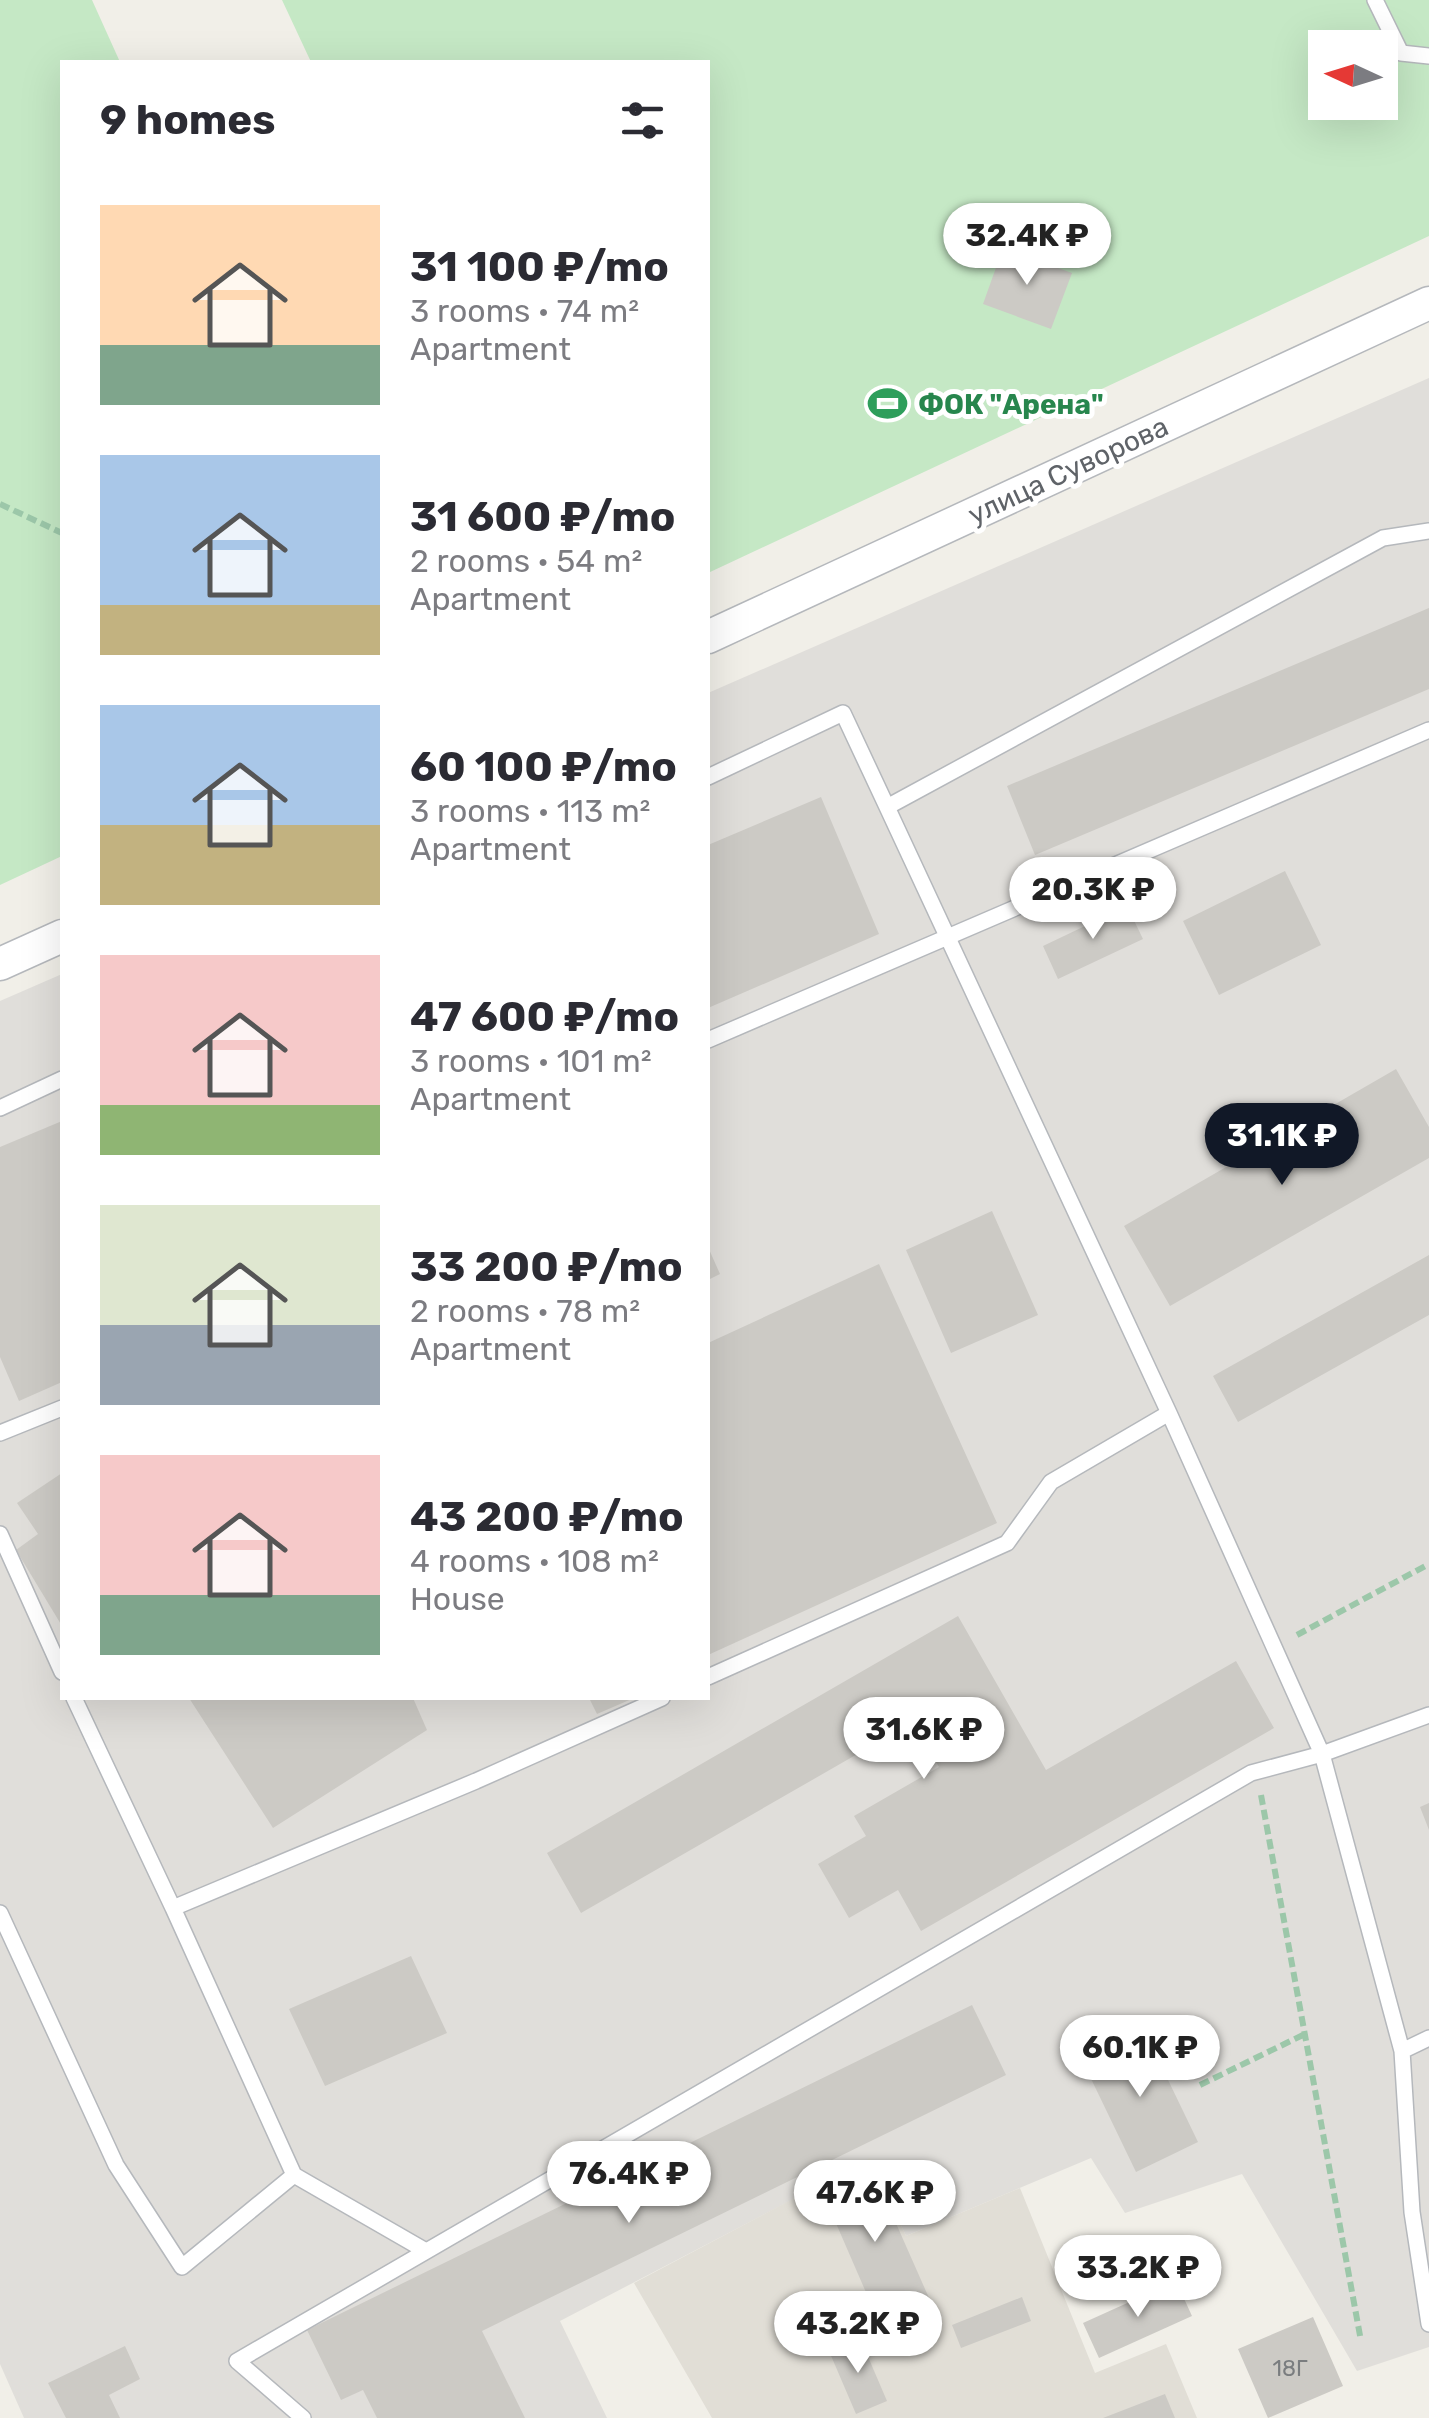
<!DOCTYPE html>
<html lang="en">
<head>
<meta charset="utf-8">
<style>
	body { margin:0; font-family:Rubik,sans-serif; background:#f2f2f3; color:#2b2b33; height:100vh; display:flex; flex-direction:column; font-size:38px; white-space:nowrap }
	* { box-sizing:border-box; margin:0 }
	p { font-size:32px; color:#7c7c81 }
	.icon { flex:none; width:55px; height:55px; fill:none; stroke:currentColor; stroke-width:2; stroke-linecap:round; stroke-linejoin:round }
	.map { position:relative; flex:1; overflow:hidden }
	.panel { position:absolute; left:60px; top:60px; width:650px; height:1640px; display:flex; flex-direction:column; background:#fff; border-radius:0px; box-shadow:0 10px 40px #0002 }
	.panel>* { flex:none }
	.needle { width:65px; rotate:274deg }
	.fabs { position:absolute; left:1308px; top:30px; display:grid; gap:20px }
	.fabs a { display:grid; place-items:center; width:90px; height:90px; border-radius:0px; background:#fff; box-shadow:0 10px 40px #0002; font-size:50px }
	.price { position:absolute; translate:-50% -85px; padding:0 22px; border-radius:35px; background:#fff; color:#222; font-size:32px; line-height:65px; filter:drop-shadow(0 2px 5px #0008) }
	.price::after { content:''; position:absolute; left:50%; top:60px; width:30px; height:22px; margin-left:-15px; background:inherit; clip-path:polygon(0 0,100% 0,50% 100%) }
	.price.current { background:#111827; color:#fff }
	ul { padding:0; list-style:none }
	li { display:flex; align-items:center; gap:30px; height:250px; padding:0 40px }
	li span { display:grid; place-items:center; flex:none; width:280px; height:200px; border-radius:0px; color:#555 }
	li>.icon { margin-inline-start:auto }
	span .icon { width:120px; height:120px; fill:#fffc; stroke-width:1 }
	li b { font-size:42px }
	h2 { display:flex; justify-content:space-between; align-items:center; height:120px; padding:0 40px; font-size:42px }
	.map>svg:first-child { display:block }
	.industrial { fill:#e0deda }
	.education { fill:#e1ded6 }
	.green { fill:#c5e8c5; fill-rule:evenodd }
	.building { fill:#cccac5 }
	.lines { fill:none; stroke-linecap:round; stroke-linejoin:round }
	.lane-casing { stroke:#b5b8bc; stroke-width:18 }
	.street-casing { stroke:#b5b8bc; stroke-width:35 }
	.path { stroke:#9cc7a9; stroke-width:6; stroke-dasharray:10 5; stroke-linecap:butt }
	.lane { stroke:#fff; stroke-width:15 }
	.street { stroke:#fff; stroke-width:32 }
	.labels { text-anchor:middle; stroke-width:10; stroke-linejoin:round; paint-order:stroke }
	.number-label { font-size:22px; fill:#7a7d7f }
	.leisure-label { font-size:28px; font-weight:bold; fill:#27864d; stroke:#fff; text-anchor:start }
	.street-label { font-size:28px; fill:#5f6368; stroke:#fff }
</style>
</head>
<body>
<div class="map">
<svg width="1429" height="2418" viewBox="0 0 1429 2418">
	<rect width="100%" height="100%" fill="#f1efe8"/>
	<path class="industrial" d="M 1429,378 L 1429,2347 L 1357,2371 L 1242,2174 L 1125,2213 L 1091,2158 L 906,2236 L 870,2159 L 560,2321 L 607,2418 L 24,2418 L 0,2364 L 0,1001 L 62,974 L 62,1698 L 708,1698 L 708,693 Z"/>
	<path class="education" d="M 870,2158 L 906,2236 L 1020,2188 L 1095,2373 L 1166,2344 L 1197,2418 L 712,2418 L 634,2283 Z"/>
	<path class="green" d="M 0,0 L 92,0 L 120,62 L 62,62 L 62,856 L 0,885 Z
		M 282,0 L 1429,0 L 1429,236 L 708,573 L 708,62 L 311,62 ZM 1325,48 L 1380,48 L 1380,102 L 1325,102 Z"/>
	<path class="building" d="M 1003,248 L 1072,273 L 1051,329 L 983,304 Z
		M 1429,608 L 1429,689 L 1035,855 L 1007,786 Z
		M 821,797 L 879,934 L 708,1008 L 708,845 Z
		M 1285,871 L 1321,945 L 1219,995 L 1183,921 Z
		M 1127,906 L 1143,939 L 1058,979 L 1043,946 Z
		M 1396,1069 L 1429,1127 L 1429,1158 L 1170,1306 L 1124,1226 Z
		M 62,1121 L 62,1382 L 19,1401 L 0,1357 L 0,1147 Z
		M 992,1211 L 1038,1315 L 951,1353 L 906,1250 Z
		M 708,1247 L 720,1274 L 708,1280 Z
		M 1429,1255 L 1429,1315 L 1238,1422 L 1213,1376 Z
		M 879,1264 L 997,1523 L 708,1655 L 708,1343 Z
		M 62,1473 L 62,1626 L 16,1550 L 38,1534 L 17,1503 Z
		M 958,1616 L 1046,1770 L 1236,1661 L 1274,1728 L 921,1931 L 898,1890 L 849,1918 L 818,1864 L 866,1836 L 854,1816 L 939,1767 L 913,1722 L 581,1913 L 547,1853 Z
		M 189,1698 L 413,1698 L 427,1730 L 273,1828 Z
		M 589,1698 L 634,1698 L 597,1714 Z
		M 1429,1803 L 1429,1830 L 1420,1807 Z
		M 411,1956 L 447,2033 L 325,2086 L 289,2009 Z
		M 972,2005 L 1006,2075 L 482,2331 L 525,2418 L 377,2418 L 363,2390 L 341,2400 L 307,2330 Z
		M 1143,2028 L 1198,2142 L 1136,2172 L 1081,2058 Z
		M 872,2169 L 929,2298 L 878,2320 L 822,2191 Z
		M 1176,2281 L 1192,2316 L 1099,2358 L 1083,2323 Z
		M 1022,2297 L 1031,2321 L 961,2348 L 952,2325 Z
		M 1313,2317 L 1343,2386 L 1268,2418 L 1238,2349 Z
		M 860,2338 L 887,2401 L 856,2414 L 829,2351 Z
		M 125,2346 L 140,2379 L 109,2395 L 120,2418 L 66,2418 L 48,2383 Z
		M 1165,2394 L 1175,2418 L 1103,2418 Z"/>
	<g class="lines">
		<defs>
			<path id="lane" d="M 1375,0 L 1401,53 L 1429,56
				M 708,777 L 843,713 L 887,807 L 1169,1413 L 1322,1754 L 1402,2051 L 1412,2212 L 1429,2324
				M 887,807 L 1383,538 L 1429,531
				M 708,1040 L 1429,730
				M 0,1108 L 62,1079
				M 0,1433 L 62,1408
				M 0,1534 L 62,1672
				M 708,1677 L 1007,1543 L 1051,1482 L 1169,1413
				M 74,1698 L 173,1908
				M 0,1913 L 116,2165 L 182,2267 L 294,2175
				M 1402,2051 L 1429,2038
				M 426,2251 L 294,2175 L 173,1908 L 476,1781 L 662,1698
				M 303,2418 L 237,2361 L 1251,1773 L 1322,1754 L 1429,1715"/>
			<path id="street" d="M 708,637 L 1429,303
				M 0,964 L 62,936"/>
		</defs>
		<use href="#lane" class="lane-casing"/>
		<use href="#street" class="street-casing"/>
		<path class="path" d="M 0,504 L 62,533
			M 1297,1635 L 1429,1564
			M 1261,1795 L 1361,2341
			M 1200,2085 L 1305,2034"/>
		<use href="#lane" class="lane"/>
		<use href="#street" class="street"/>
	</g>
	<defs>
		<symbol id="stadium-bare" viewBox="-9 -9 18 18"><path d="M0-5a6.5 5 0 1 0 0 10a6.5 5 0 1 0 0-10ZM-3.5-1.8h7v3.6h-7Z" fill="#2e9e5b" stroke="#fff" stroke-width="2.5" paint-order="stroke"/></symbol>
	</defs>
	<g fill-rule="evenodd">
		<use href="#stadium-bare" x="860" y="376" width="55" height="55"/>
	</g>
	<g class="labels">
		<g class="number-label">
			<text x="1290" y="2376">18Г</text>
		</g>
		<g class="leisure-label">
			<text x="918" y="414">ФОК "Арена"</text>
		</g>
		<g class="street-label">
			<text transform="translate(1068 470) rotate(-25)" y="10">улица Суворова</text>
		</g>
	</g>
</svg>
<div class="fabs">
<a><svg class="needle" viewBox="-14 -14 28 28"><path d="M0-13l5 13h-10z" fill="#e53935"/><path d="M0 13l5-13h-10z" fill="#7c7c81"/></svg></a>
</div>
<b class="price" style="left:1027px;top:288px">32.4K ₽</b>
<b class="price" style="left:1093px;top:942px">20.3K ₽</b>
<b class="price current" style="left:1282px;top:1188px">31.1K ₽</b>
<b class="price" style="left:924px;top:1782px">31.6K ₽</b>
<b class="price" style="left:1140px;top:2100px">60.1K ₽</b>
<b class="price" style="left:629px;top:2226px">76.4K ₽</b>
<b class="price" style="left:875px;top:2245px">47.6K ₽</b>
<b class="price" style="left:1138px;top:2320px">33.2K ₽</b>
<b class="price" style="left:858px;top:2376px">43.2K ₽</b>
<section class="panel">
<h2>9 homes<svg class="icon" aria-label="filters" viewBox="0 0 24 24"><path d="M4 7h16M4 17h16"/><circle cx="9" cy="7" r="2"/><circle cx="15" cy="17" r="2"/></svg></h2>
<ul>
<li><span style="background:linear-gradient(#ffd9b3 70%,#7fa58c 0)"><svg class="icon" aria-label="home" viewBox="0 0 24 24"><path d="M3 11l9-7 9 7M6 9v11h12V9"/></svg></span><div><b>31 100 ₽/mo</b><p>3 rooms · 74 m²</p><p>Apartment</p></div></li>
<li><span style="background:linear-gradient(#a9c7e8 75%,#c2b280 0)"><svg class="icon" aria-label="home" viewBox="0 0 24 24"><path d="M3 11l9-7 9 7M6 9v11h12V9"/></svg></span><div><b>31 600 ₽/mo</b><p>2 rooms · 54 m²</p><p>Apartment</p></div></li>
<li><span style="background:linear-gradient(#a9c7e8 60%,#c2b280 0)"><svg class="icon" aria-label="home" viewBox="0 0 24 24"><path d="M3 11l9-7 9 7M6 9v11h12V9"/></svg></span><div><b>60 100 ₽/mo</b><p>3 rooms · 113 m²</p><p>Apartment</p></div></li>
<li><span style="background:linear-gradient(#f6c9c9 75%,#8fb573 0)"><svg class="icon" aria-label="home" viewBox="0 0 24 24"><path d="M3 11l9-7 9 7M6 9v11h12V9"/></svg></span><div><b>47 600 ₽/mo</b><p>3 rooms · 101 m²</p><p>Apartment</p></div></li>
<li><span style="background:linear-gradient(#dfe7d0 60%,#9aa5b1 0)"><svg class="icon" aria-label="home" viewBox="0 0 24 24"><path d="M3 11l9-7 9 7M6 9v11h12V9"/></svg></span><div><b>33 200 ₽/mo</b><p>2 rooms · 78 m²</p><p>Apartment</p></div></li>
<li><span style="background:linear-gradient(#f6c9c9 70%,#7fa58c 0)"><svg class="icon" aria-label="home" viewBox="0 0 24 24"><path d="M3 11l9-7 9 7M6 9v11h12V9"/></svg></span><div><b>43 200 ₽/mo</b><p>4 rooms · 108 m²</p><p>House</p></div></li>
</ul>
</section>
</div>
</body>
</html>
